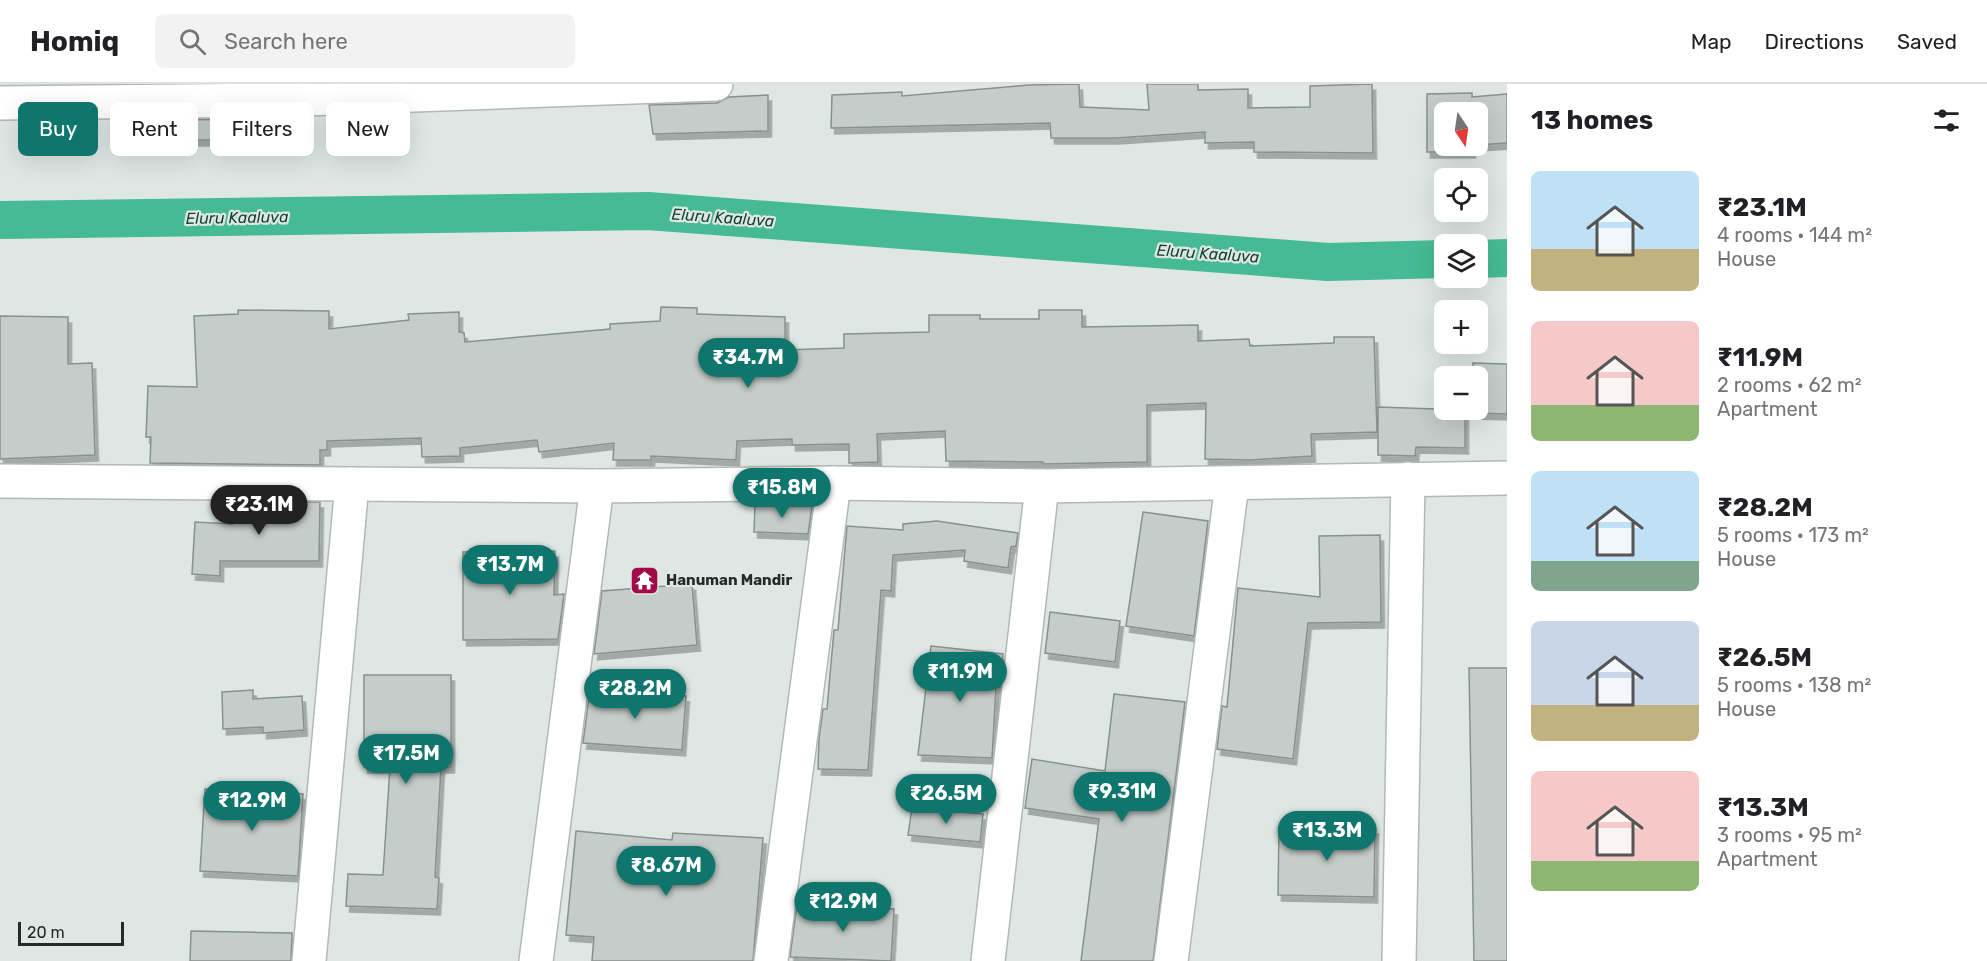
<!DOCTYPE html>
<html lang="en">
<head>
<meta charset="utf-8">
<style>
	body { margin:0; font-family:Rubik,sans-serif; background:#f2f2f2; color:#202124; height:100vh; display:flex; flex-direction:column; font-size:22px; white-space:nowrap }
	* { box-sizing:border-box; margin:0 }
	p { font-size:20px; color:#757577 }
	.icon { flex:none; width:33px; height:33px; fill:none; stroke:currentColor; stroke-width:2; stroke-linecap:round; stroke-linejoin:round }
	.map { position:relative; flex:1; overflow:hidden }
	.drawer { display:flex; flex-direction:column; background:#fff; width:480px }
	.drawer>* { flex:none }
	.banner { position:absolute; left:18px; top:18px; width:570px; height:54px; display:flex; gap:12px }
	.needle { width:39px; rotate:167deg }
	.fabs { position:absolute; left:1434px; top:18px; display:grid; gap:12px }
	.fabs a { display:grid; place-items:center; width:54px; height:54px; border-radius:9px; background:#fff; box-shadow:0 6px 24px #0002; font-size:30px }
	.scale { position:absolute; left:18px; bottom:15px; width:106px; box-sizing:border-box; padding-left:6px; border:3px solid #262a28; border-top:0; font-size:16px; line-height:21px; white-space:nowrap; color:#262a28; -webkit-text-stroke:4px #dee7e3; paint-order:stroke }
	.price { position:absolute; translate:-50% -51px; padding:0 14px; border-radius:21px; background:#0f766e; color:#fff; font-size:20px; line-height:39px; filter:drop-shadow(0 2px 3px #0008) }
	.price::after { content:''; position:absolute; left:50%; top:36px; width:18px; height:14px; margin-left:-9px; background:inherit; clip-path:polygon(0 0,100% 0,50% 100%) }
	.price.selected { background:#222; color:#fff }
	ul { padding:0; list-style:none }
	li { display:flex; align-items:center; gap:18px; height:150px; padding:0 24px }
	li span { display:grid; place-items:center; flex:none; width:168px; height:120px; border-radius:9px; color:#555 }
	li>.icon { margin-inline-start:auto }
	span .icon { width:72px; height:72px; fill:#fffc; stroke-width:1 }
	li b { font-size:26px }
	h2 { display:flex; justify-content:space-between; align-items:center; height:72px; padding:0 24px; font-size:26px }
	.chip { padding:0 21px; border-radius:9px; background:#fff; box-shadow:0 6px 24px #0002; font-size:21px; line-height:54px }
	.chip.selected { background:#0f766e; color:#fff }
	header { display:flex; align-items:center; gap:36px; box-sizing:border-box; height:84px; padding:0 30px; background:#fff; border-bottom:2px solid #e0e0e0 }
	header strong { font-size:28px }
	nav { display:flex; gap:33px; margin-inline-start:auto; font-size:21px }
	.search { width:420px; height:54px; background:#f2f2f2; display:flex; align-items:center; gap:15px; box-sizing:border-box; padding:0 21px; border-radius:9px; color:#757577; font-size:22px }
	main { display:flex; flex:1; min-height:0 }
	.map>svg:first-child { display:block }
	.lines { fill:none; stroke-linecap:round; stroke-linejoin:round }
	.canal { stroke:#46ba94; stroke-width:38 }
	.building { fill:#c4cdc9; stroke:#88918d; stroke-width:1.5; filter:url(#shadow) }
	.street-casing { stroke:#b1b9b6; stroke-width:36 }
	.secondary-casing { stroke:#b1b9b6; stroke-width:36 }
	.street { stroke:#fff; stroke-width:33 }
	.secondary { stroke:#fff; stroke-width:33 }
	.labels { text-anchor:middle; stroke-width:4.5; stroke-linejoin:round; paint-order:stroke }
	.poi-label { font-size:15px; font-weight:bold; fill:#262a28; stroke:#dee7e3; text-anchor:start }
	.water-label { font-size:16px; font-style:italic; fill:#124333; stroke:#dee7e3 }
</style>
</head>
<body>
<header>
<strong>Homiq</strong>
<div class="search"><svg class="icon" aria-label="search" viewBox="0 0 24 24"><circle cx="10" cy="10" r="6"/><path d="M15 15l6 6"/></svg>Search here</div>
<nav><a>Map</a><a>Directions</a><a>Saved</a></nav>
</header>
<main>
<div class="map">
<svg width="1507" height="877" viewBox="0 0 1507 877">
	<defs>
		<filter id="shadow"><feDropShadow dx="3.5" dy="6" stdDeviation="0" flood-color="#0004"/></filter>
	</defs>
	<rect width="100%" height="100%" fill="#dee7e3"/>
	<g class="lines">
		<path class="canal" d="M 0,136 L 648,127 L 1328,178 L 1444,175
			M 1478,175 L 1507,174"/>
	</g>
	<path class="building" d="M 1079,0 L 1080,23 L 1149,26 L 1147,0 L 1198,0 L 1198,6 L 1248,5 L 1248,24 L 1310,23 L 1310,2 L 1372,0 L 1373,69 L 1254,68 L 1254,58 L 1205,59 L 1205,48 L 1116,54 L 1051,54 L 1050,39 L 831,44 L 832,11 L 902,8 L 902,12 L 1029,1 Z
		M 1472,9 L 1472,13 L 1507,10 L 1507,59 L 1478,61 L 1478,28 L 1444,28 L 1444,62 L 1472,62 L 1472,68 L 1427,68 L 1427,10 Z
		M 768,11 L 768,47 L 653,50 L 649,21 L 717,19 L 729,13 Z
		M 236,35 L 236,56 L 191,56 L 191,36 Z
		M 661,223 L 697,224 L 697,230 L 785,233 L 785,266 L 844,264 L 844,250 L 929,248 L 929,231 L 980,231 L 980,235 L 1039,235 L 1039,226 L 1082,226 L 1082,243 L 1198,241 L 1198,257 L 1249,255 L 1250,262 L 1334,259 L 1334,253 L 1374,253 L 1377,348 L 1311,350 L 1312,372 L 1251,376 L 1205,375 L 1206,319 L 1147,321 L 1147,378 L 1043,380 L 1043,378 L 946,377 L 945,347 L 877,350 L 878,378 L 849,379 L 849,360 L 792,361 L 792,355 L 737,357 L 736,376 L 651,372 L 651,376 L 613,376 L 614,359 L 539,368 L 537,356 L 460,364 L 460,372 L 422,373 L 421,354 L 327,357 L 327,366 L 320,366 L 320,381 L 150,379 L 151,353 L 146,353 L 148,302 L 197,303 L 194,232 L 238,230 L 238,226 L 329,227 L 329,245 L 409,236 L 408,230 L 459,228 L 459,248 L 464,249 L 465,258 L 610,245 L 610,240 L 660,237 Z
		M 0,232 L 68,233 L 68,280 L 92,279 L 95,371 L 0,375 Z
		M 1473,279 L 1507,280 L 1507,330 L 1471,329 L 1471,326 L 1478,326 L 1478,292 L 1473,292 Z
		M 1378,323 L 1465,326 L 1465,364 L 1416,363 L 1415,372 L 1378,371 Z
		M 233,418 L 320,418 L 319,477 L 220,477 L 220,492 L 192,490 L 195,438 L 233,440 Z
		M 755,420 L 812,422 L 808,450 L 754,448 Z
		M 1143,428 L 1208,437 L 1194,552 L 1126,542 Z
		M 937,437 L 1018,449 L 1016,462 L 1011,463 L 1008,484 L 964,477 L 965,466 L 893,471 L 891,507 L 881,506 L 868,686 L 818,685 L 819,655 L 823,625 L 827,625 L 834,546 L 838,546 L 847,442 L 903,446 L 903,440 Z
		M 1380,451 L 1381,538 L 1308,539 L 1293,675 L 1217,665 L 1222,622 L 1227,623 L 1238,504 L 1320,513 L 1319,452 Z
		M 555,467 L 554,511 L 564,510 L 558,555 L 463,556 L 463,468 Z
		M 692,500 L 697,561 L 594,570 L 602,507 Z
		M 1050,528 L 1120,537 L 1115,578 L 1045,569 Z
		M 931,562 L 1003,570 L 1000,604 L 996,603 L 992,674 L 918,671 Z
		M 1469,584 L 1507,584 L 1507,877 L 1474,877 Z
		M 364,591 L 451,591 L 451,683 L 441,683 L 435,793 L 439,794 L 437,825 L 346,822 L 348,790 L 383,791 L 390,683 L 364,683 Z
		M 253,606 L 253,615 L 302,612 L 304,646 L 263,649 L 263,643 L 223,645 L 222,608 Z
		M 590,606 L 686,612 L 682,666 L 583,659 Z
		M 1114,610 L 1185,618 L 1153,877 L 1081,877 L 1099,735 L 1025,724 L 1032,675 L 1105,687 Z
		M 205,705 L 303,710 L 298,792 L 200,787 Z
		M 912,724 L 983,730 L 980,758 L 908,751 Z
		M 1279,743 L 1375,744 L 1374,813 L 1278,811 Z
		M 576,747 L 672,756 L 673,749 L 763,754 L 753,877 L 592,877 L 594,853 L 566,851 Z
		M 797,820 L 894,825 L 891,877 L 790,873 Z
		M 191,847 L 292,849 L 291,877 L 190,877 Z"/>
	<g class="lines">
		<defs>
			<path id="street" d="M 0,19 L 278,16 L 716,0
				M 309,877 L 352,400
				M 536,877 L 597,402
				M 771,877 L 834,399
				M 988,877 L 1042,402
				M 1171,877 L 1232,400
				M 1399,877 L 1408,395"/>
			<path id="secondary" d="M 0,397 L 597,402 L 834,399 L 1042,402 L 1507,394"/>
		</defs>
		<use href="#street" class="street-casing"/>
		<use href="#secondary" class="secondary-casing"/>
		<use href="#street" class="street"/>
		<use href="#secondary" class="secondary"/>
	</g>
	<defs>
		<symbol id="temple-square" viewBox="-11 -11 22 22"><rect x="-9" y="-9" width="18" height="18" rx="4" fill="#a20b4a" stroke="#dee7e3"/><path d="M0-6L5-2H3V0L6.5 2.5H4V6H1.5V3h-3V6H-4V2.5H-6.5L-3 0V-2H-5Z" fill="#fff"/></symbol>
	</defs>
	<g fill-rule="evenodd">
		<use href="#temple-square" x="628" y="480" width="33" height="33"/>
	</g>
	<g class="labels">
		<g class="poi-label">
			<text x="666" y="501">Hanuman Mandir</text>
		</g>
		<g class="water-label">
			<text transform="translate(237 133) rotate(-1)" y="6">Eluru Kaaluva</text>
			<text transform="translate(723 133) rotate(4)" y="6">Eluru Kaaluva</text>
			<text transform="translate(1208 169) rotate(4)" y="6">Eluru Kaaluva</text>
		</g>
	</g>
</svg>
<div class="fabs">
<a><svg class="needle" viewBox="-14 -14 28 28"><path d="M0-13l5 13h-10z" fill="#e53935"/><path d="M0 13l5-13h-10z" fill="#757577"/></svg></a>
<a><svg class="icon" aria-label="locate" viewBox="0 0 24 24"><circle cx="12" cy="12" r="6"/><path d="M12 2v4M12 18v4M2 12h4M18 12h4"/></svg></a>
<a><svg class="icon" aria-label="layers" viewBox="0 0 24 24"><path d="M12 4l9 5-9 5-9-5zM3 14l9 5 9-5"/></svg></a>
<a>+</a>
<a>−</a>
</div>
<div class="scale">20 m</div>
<b class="price" style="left:748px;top:305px">₹34.7M</b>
<b class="price" style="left:782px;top:435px">₹15.8M</b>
<b class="price selected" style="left:259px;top:452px">₹23.1M</b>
<b class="price" style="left:510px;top:512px">₹13.7M</b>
<b class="price" style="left:960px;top:619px">₹11.9M</b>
<b class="price" style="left:635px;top:636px">₹28.2M</b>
<b class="price" style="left:406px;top:701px">₹17.5M</b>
<b class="price" style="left:1122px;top:739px">₹9.31M</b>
<b class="price" style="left:946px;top:741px">₹26.5M</b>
<b class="price" style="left:252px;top:748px">₹12.9M</b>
<b class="price" style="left:1327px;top:778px">₹13.3M</b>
<b class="price" style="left:666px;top:813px">₹8.67M</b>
<b class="price" style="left:843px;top:849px">₹12.9M</b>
<div class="banner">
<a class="chip selected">Buy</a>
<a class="chip">Rent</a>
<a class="chip">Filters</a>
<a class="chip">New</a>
</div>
</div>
<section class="drawer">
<h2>13 homes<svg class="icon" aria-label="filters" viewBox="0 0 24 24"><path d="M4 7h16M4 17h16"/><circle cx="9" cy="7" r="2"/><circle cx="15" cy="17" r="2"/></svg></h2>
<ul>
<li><span style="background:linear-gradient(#bfe0f5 65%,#c2b280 0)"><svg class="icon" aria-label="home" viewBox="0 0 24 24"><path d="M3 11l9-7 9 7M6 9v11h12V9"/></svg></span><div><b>₹23.1M</b><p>4 rooms · 144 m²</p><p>House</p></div></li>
<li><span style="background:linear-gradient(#f6c9c9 70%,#8fb573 0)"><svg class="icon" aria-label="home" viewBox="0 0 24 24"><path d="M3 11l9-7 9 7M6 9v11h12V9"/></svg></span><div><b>₹11.9M</b><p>2 rooms · 62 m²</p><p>Apartment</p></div></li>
<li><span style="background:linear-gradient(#bfe0f5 75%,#7fa58c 0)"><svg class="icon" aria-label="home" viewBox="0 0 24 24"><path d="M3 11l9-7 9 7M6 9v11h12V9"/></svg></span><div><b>₹28.2M</b><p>5 rooms · 173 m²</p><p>House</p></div></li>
<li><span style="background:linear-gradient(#c9d6e8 70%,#c2b280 0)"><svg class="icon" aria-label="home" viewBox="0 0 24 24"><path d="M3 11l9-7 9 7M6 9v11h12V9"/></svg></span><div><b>₹26.5M</b><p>5 rooms · 138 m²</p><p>House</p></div></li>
<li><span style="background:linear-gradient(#f6c9c9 75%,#8fb573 0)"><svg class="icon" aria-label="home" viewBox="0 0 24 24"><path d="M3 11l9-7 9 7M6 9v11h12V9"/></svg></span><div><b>₹13.3M</b><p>3 rooms · 95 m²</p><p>Apartment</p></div></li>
</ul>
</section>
</main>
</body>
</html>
